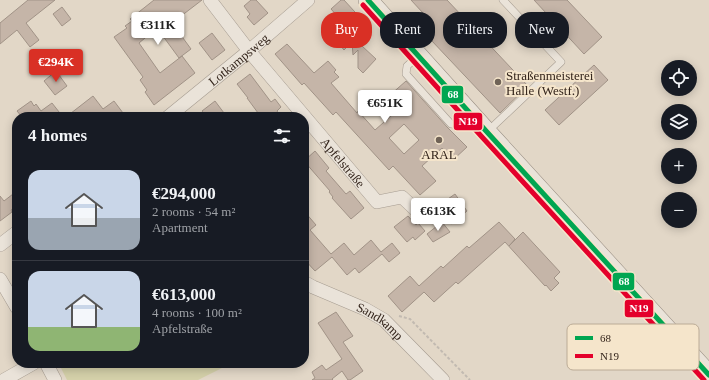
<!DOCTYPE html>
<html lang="en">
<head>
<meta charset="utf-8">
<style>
	body { margin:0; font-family:"Times New Roman",serif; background:#20242c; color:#f1f3f6; height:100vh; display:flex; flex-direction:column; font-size:15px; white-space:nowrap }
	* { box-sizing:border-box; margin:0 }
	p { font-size:13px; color:#9ea1a6 }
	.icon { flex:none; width:22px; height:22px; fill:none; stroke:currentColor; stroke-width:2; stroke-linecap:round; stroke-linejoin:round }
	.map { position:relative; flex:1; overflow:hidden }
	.details { position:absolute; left:12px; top:112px; width:297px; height:256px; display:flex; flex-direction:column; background:#171b24; border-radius:16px; box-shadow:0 2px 10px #0003 }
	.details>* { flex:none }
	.banner { position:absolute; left:321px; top:12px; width:328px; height:36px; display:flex; gap:8px }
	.controls { position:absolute; left:661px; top:60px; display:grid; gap:8px }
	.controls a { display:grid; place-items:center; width:36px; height:36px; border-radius:50%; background:#171b24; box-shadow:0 2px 10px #0003; font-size:20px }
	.price { position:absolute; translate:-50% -34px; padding:0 9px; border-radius:4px; background:#fff; color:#222; font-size:13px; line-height:26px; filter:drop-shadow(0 1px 2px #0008) }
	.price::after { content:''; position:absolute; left:50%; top:24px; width:12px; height:9px; margin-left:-6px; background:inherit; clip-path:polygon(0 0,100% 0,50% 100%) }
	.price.on { background:#d93025; color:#fff }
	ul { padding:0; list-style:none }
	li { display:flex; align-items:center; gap:12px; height:100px; padding:0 16px }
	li+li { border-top:1px solid #363941 }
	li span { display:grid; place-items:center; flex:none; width:112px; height:80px; border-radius:12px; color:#555 }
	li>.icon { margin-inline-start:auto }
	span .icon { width:48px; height:48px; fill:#fffc; stroke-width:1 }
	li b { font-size:17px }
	h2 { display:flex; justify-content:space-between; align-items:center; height:48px; padding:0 16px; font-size:17px }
	.tag { padding:0 14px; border-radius:16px; background:#171b24; box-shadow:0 2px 10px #0003; font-size:14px; line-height:36px }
	.tag.on { background:#d93025; color:#fff }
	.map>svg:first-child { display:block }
	.green { fill:#d4d0a9 }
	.building { fill:#c5b5a8; stroke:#a19387; fill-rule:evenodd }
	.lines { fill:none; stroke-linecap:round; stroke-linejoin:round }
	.lane-casing { stroke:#a69c91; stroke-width:8 }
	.street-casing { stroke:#a69c91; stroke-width:14 }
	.secondary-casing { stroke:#968c81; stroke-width:20 }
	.path { stroke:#c2bab1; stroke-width:2; stroke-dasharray:3 2; stroke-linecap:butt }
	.lane { stroke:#eae3d9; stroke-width:7 }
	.street { stroke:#eae3d9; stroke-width:13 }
	.secondary { stroke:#eae3d9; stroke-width:19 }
	.bus-1-casing { stroke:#f5e5cb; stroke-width:8 }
	.bus-2-casing { stroke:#f5e5cb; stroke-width:8 }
	.bus-1 { stroke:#00a651; stroke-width:5 }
	.bus-2 { stroke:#e4002b; stroke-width:5 }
	.poi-dot { fill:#706357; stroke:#f5e5cb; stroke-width:1.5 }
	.labels { text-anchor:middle; stroke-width:4; stroke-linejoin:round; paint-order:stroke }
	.street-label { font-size:13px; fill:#33241b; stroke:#f5e5cb }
	.poi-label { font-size:13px; fill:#33241b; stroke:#f5e5cb; text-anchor:start }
	.key { fill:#f5e5cb; stroke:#bbab96; stroke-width:1 }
	.key-label { font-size:11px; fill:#33241b }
	.line-badge { stroke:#f5e5cb; stroke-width:1.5 }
	.badge-label { font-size:11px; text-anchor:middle; font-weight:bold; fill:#fff }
</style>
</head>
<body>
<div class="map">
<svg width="709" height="380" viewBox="0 0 709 380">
	<rect width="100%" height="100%" fill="#e2d7c7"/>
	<path class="green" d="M 60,363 L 229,363 L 230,364 L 198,380 L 67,380 L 59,364 Z"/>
	<path class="building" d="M 28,0 L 55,0 L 26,23 L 39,40 L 30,47 L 17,30 L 0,44 L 0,23 Z
		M 154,0 L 202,0 L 172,23 L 191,49 L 179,58 L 157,28 L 139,43 L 160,73 L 182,56 L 195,73 L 154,105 L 145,92 L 147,90 L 140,80 L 143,77 L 114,37 L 127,28 L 125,26 L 132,21 L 130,19 Z
		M 251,0 L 256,0 L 268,13 L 254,25 L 247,17 L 250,14 L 244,6 Z
		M 341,0 L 344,0 L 365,23 L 356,30 L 368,41 L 362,46 L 376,59 L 363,73 L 358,68 L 358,50 L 353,55 L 352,42 L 344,50 L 336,40 L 349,29 L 331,9 Z
		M 411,0 L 447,0 L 528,86 L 500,113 L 414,22 L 423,13 Z
		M 534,0 L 567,0 L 602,37 L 584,54 Z
		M 62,7 L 71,19 L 62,26 L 53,14 Z
		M 212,33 L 225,50 L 212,60 L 199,43 Z
		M 287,44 L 314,73 L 328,61 L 336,70 L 334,72 L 339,77 L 331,83 L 357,113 L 358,111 L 375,130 L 400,108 L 389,96 L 406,81 L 447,127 L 467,147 L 453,160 L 442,148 L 422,166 L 436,181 L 420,195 L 393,166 L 389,170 L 336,112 L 333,115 L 304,83 L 302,85 L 275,54 ZM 404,124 L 419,140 L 404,154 L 389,138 Z
		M 594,65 L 608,80 L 559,125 L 545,110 Z
		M 56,71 L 67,86 L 55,95 L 44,81 Z
		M 250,74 L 271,102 L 275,99 L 281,107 L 277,111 L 281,117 L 261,117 L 247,98 L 248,98 L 237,84 Z
		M 93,96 L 103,109 L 114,101 L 126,117 L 66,117 Z
		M 31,101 L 34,106 L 36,104 L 41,111 L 52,103 L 63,117 L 22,117 L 17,111 Z
		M 215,101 L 227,117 L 207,117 L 202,111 Z
		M 315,151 L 329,168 L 326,171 L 346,194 L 350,191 L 364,208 L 351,219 L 332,198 L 333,197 L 329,192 L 330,191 L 304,161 Z
		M 13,194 L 17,200 L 17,206 L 11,210 L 12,212 L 0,221 L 0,196 L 4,201 Z
		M 455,194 L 467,211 L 451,224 L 438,206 Z
		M 304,211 L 316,225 L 310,230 L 331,254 L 344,243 L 354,255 L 371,240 L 381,252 L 392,243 L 400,253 L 389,262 L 382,254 L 359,273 L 355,268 L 347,275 L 332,257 L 315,271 L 304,259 Z
		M 408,216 L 416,225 L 418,223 L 425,231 L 415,240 L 413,237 L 407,242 L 394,227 Z
		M 442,222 L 450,232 L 433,242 L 427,234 Z
		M 499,222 L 515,239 L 509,246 L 523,232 L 560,272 L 554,278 L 559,283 L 551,291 L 546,285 L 545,286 L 505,242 L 458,284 L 456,282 L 434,302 L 424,292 L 402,312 L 388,296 L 410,276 L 419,286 L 441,266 L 443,268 L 467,246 L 469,248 Z
		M 336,312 L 353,336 L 343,342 L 363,371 L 350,380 L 348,380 L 342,371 L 332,379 L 333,380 L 312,380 L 315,378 L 312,372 L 322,365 L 326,370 L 342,359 L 318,323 Z"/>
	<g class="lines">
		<defs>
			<path id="lane" d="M 417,57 L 407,66 L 406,74 L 451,124 L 459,125 L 471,115
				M 487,132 L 561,62 L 503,0"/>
			<g id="street">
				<path id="s1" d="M 210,0 L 249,51 L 377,202 L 402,197 L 417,211"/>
				<path id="s2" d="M 168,117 L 249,51 L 308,0"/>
				<path d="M 0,245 L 17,232"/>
				<path d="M 0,279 L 17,308"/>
				<path id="s3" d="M 304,282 L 313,287 L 365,309 L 384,320 L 443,380"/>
				<path d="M 46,363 L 55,380"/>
				<path d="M 4,380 L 34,363"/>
			</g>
			<path id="secondary" d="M 368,0 L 487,132 L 709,375"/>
		</defs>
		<use href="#lane" class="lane-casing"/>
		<use href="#street" class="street-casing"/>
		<use href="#secondary" class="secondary-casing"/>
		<path class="path" d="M 399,316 L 410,319 L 470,380"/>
		<use href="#lane" class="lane"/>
		<use href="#street" class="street"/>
		<use href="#secondary" class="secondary"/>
		<defs>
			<path id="bus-1" d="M 368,0 L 487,132 L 709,375"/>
			<path id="bus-2" d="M 363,5 L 482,137 L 704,380"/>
		</defs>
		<use href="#bus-1" class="bus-1-casing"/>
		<use href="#bus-2" class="bus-2-casing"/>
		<use href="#bus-1" class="bus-1"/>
		<use href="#bus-2" class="bus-2"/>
	</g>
	<g class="poi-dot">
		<circle cx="498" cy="82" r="4"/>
		<circle cx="439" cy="140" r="4"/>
	</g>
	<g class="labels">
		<g class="street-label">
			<text dy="5" stroke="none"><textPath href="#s2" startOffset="91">Lotkampsweg</textPath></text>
			<text dy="5" stroke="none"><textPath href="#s1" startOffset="210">Apfelstraße</textPath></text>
			<text dy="5" stroke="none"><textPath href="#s3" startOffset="86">Sandkamp</textPath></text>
		</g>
		<g class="poi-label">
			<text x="506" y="80">Straßenmeisterei<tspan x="506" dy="15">Halle (Westf.)</tspan></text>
			<text x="439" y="159" text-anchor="middle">ARAL</text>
		</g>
	</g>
	<rect x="567" y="324" width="132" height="46" rx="6" class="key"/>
	<rect x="575" y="336" width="18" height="4" fill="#00a651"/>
	<rect x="575" y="354" width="18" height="4" fill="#e4002b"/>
	<g class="key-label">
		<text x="600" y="342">68</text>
		<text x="600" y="360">N19</text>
	</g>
	<g class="line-badge">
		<rect x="441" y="85" width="23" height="19" rx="4" fill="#00a651"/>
		<rect x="453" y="112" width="30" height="19" rx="4" fill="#e4002b"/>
		<rect x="612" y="272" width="23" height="19" rx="4" fill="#00a651"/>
		<rect x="624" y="299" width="30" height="19" rx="4" fill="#e4002b"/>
	</g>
	<g class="badge-label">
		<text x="453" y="98">68</text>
		<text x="468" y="125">N19</text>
		<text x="624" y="285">68</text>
		<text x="639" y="312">N19</text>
	</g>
</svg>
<div class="controls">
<a><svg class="icon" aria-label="locate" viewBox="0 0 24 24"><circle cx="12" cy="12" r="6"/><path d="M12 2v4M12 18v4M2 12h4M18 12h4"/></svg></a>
<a><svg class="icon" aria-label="layers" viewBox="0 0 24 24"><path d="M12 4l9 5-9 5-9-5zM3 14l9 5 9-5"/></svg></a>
<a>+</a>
<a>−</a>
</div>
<b class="price" style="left:158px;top:46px">€311K</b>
<b class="price on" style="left:56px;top:83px">€294K</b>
<b class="price" style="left:385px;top:124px">€651K</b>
<b class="price" style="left:438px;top:232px">€613K</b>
<div class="banner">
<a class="tag on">Buy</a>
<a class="tag">Rent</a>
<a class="tag">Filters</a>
<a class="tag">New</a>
</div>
<section class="details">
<h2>4 homes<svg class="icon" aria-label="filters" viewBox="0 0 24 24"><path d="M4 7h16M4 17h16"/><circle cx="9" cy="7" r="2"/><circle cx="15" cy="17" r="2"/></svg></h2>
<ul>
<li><span style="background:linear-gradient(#c9d6e8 60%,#9aa5b1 0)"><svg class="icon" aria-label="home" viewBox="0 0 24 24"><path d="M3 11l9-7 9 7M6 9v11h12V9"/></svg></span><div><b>€294,000</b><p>2 rooms · 54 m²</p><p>Apartment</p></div></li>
<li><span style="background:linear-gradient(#c9d6e8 70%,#8fb573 0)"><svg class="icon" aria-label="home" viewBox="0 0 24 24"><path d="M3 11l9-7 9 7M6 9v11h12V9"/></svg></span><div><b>€613,000</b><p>4 rooms · 100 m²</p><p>Apfelstraße</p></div></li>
</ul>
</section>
</div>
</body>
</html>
